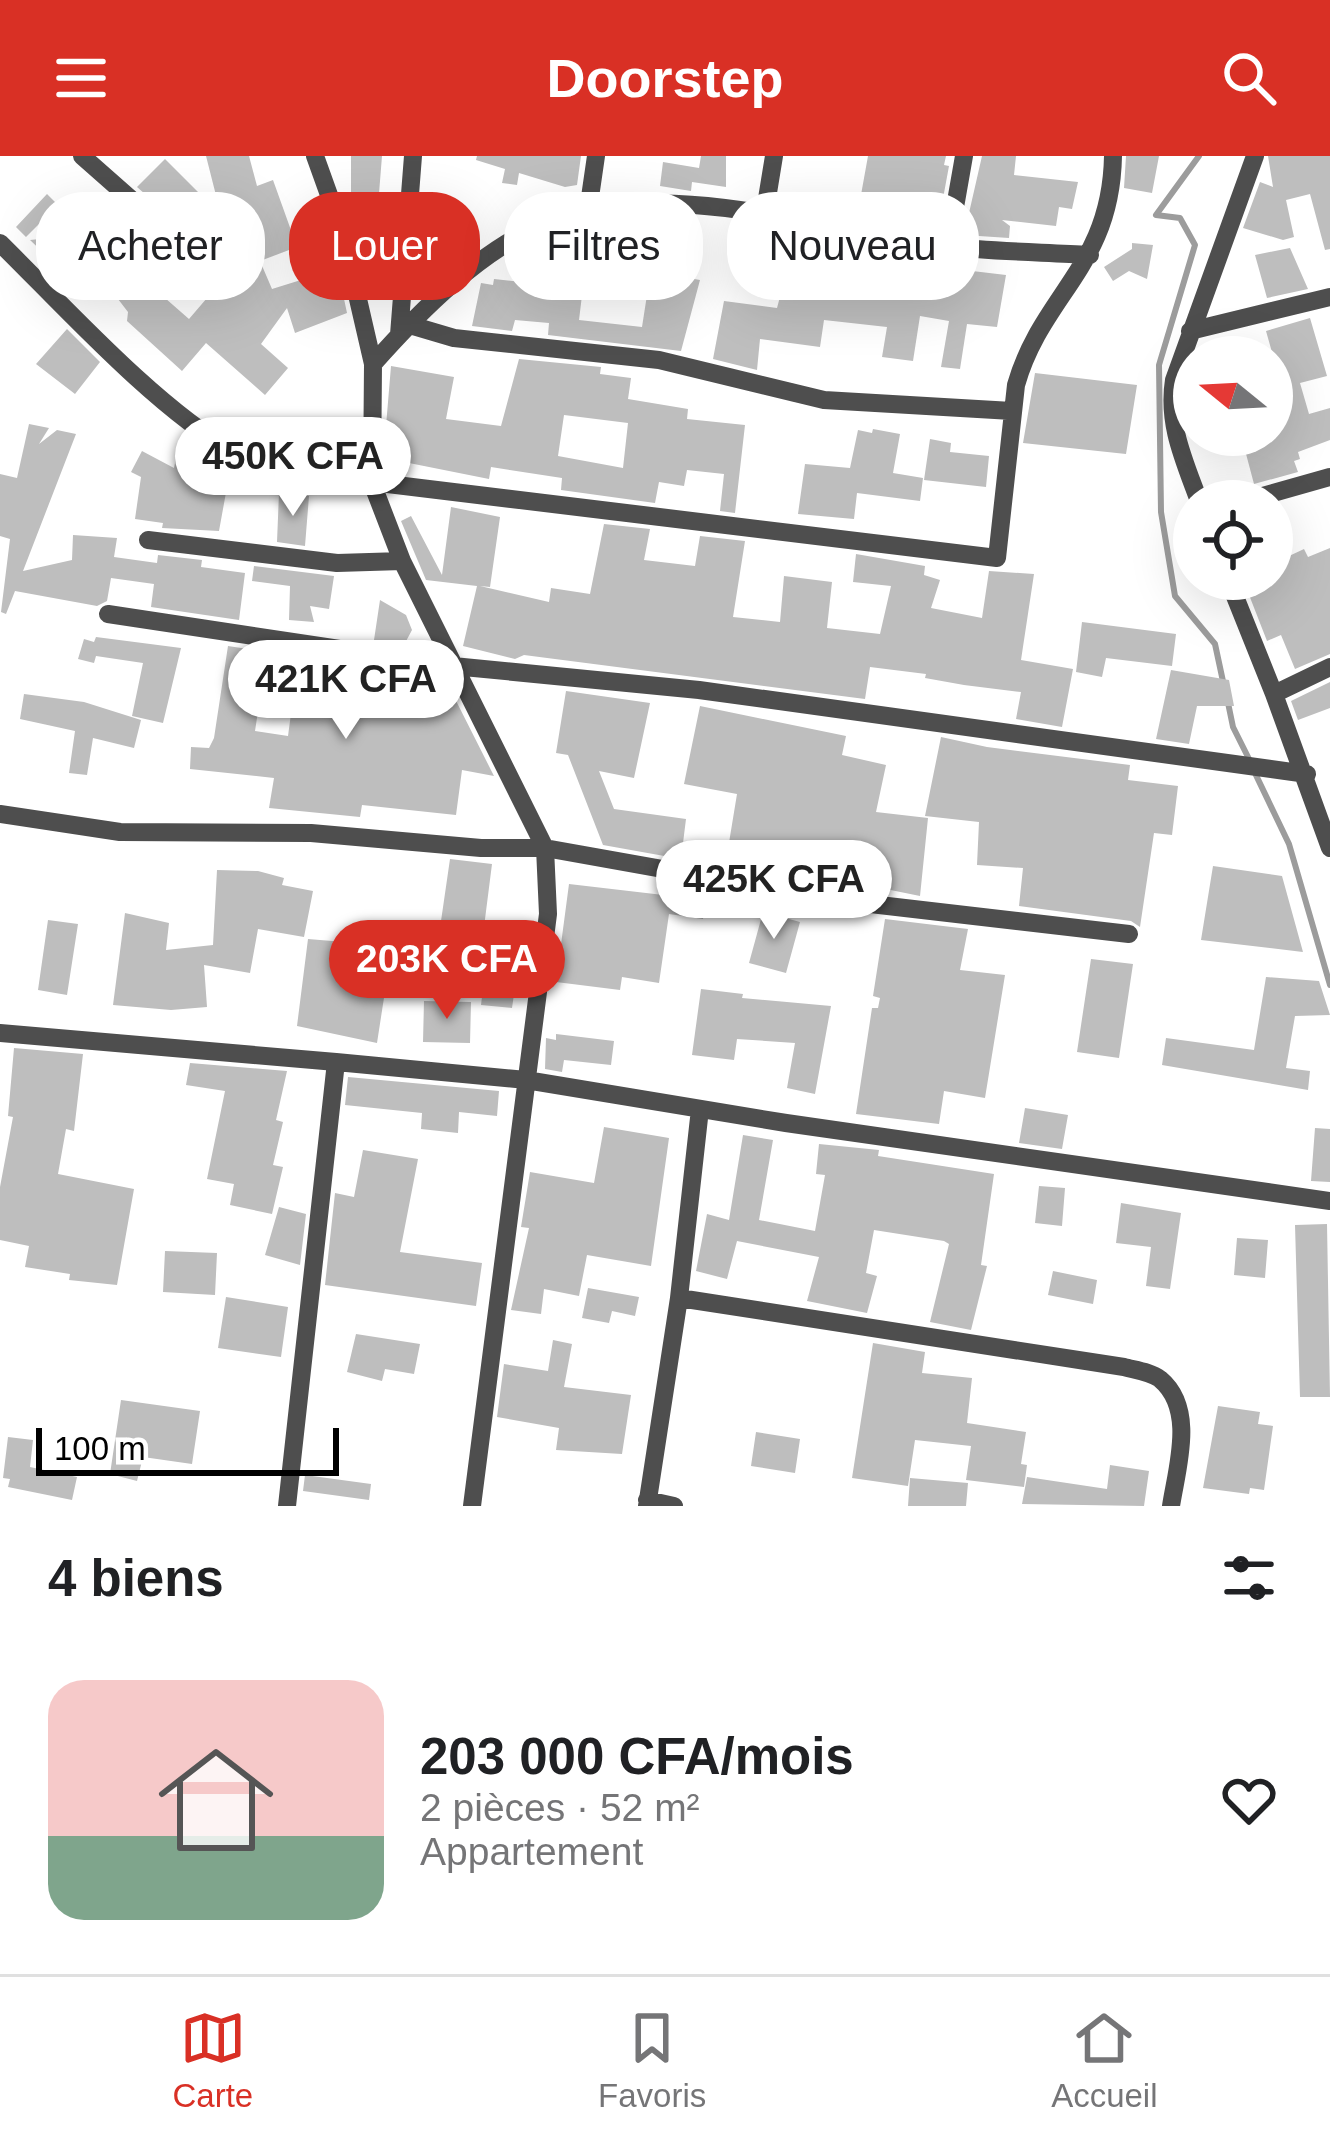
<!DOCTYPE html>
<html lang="fr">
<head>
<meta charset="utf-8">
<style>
	body { margin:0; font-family:Helvetica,sans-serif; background:#f2f2f2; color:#202124; height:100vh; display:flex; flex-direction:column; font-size:45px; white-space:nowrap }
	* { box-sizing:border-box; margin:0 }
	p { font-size:39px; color:#757577 }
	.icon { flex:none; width:66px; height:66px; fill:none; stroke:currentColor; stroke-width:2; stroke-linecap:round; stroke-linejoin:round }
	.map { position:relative; height:1350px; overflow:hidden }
	.side { display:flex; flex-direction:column; background:#fff; flex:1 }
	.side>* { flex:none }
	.hud { position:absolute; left:36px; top:36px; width:1260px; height:108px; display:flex; gap:24px }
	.needle { width:78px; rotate:288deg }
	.tools { position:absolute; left:1173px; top:180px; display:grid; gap:24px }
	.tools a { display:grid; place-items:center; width:120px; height:120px; border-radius:50%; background:#fff; box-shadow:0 12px 48px #0002; font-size:60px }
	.scale { position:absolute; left:36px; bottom:30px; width:303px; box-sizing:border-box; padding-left:12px; border:6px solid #000; border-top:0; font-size:33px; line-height:42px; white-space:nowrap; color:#000; -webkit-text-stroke:9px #fff; paint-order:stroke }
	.price { position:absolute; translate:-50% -102px; padding:0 27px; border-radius:42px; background:#fff; color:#222; font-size:39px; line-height:78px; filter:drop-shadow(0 3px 6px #0008) }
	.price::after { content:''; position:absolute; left:50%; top:72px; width:36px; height:27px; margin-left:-18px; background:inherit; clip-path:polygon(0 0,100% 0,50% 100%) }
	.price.current { background:#d93025; color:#fff }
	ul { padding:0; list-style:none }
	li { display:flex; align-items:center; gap:36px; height:300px; padding:0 48px }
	li span { display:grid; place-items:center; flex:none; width:336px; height:240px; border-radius:36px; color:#555 }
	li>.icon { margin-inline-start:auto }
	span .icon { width:144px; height:144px; fill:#fffc; stroke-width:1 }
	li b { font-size:51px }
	h2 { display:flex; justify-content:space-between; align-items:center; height:144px; padding:0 48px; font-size:51px }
	.chip { padding:0 42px; border-radius:48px; background:#fff; box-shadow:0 12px 48px #0002; font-size:42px; line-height:108px }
	.chip.current { background:#d93025; color:#fff }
	header { display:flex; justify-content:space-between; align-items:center; height:156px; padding:0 48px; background:#d93025; color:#fff; font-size:54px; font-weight:800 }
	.dock { display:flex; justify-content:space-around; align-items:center; height:168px; border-top:3px solid #e0e0e0; background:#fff; font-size:33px; color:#757577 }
	.dock a { display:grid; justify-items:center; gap:6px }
	.dock .current { color:#d93025 }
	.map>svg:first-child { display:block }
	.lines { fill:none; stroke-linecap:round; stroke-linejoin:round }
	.stream { stroke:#9c9c9c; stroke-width:6 }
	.building { fill:#bebebe; fill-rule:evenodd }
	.minor { stroke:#4e4e4e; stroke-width:18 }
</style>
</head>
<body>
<header><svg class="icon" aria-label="menu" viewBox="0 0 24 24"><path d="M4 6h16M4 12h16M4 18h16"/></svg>Doorstep<svg class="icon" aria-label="search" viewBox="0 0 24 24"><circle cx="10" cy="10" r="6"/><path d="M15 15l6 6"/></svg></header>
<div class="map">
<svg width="1330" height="1350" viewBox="0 0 1330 1350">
	<rect width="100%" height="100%" fill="#fff"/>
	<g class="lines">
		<path class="stream" d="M 1199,0 L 1156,59 L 1180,62 L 1195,89 L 1159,209 L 1161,356 L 1175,440 L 1215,488 L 1224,530
			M 1227,542 L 1233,571 L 1249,603
			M 1254,615 L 1289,688 L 1330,829"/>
	</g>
	<path class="building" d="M 206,0 L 249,0 L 257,30 L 273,24 L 297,91 L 260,105 L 272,133 L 317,119 L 305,77 L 324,71 L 340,124 L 347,157 L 295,177 L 287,152 L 261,188 L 288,212 L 265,239 L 206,187 L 182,215 L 127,165 L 128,156 L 101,121 L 107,115 L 97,105 L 119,83 L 140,103 L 114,130 L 157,135 L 189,163 L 219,128 L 193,99 L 197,92 L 194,81 L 137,31 L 165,3 L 221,59 Z
		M 351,0 L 382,0 L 378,50 L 351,52 Z
		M 477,0 L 581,0 L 577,29 L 565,31 L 519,17 L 517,29 L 502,27 L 505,13 L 476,4 Z
		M 701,0 L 726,0 L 726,31 L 692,26 L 691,35 L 660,30 L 663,6 L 699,12 Z
		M 868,0 L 946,0 L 944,9 L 949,10 L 937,75 L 857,61 Z
		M 982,0 L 1016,0 L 1014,19 L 1078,26 L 1072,53 L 1059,51 L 1056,70 L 1002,64 L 1010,70 L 1009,82 L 964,79 Z
		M 1126,0 L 1159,0 L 1152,37 L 1124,32 Z
		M 1268,0 L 1330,0 L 1330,93 L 1325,94 L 1310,38 L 1286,44 L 1294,81 L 1283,84 L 1243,72 L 1260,26 L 1273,31 Z
		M 47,38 L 58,49 L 26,81 L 16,71 Z
		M 655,63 L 650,115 L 700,124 L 681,195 L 548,179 L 549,167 L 515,164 L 512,175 L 472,170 L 481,127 L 493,129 L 494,123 L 539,128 L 543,110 L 586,115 L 592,75 L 611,78 L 611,65 ZM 583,131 L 647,139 L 642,171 L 579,164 Z
		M 394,74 L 389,135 L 369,129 L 360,83 Z
		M 81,79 L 54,107 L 30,84 Z
		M 1132,87 L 1153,89 L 1147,123 L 1129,115 L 1113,125 L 1104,111 L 1132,93 Z
		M 856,88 L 873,92 L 871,103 L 1006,119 L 997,171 L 967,168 L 960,213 L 941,211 L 949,165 L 920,160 L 913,205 L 882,201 L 887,171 L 824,164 L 820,191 L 760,183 L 757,214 L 713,203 L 724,145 L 777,152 L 785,122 L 774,120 L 778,99 L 814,106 L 816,95 L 855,101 Z
		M 1290,92 L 1308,133 L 1267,142 L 1255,99 Z
		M 1310,162 L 1327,220 L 1300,227 L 1309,258 L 1330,252 L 1330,284 L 1298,296 L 1300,303 L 1294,305 L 1298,316 L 1254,328 L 1241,279 L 1272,279 L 1272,243 L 1284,239 L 1266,175 Z
		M 67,173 L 100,206 L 75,238 L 36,208 Z
		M 519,203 L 601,211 L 600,218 L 631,222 L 628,243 L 688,253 L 687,263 L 745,269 L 735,357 L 720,355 L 724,318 L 687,314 L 684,330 L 659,326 L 655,347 L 561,334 L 562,322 L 491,311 L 489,323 L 389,303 L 396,272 L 386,270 L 391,210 L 454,221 L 446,263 L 501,270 ZM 564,259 L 628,267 L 623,312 L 558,300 Z
		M 1035,217 L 1137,229 L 1126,298 L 1023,287 Z
		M 29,268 L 49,272 L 39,288 L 57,274 L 76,278 L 23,415 L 72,404 L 73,379 L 117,382 L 114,401 L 157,407 L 158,399 L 202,404 L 201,411 L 245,417 L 239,464 L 151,451 L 154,428 L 111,422 L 107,445 L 97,450 L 15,435 L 6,458 L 1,456 L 10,383 L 0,380 L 0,318 L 17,322 Z
		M 873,273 L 900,278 L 893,317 L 923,322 L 920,345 L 857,337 L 854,363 L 798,358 L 805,308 L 850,312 L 858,274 L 872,277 Z
		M 930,283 L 951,287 L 950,296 L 989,300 L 986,331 L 924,324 Z
		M 179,287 L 202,292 L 205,300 L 231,309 L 219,375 L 162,372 L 163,367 L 135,363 L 141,321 L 131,316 L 142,295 L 174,312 Z
		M 279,337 L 309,340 L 305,390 L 277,386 Z
		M 451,351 L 500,361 L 490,431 L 480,430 L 549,446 L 551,432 L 590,438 L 604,368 L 650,373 L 644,404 L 695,410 L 700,380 L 745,385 L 733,461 L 780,466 L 784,420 L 832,426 L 827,472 L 880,478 L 891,430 L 853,426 L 856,398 L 925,410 L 924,419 L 940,424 L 931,452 L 982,462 L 989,415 L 1034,418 L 1021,504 L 1073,513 L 1062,571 L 1016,563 L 1021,536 L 964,529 L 925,522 L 926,518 L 870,511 L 865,543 L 524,499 L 515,503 L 463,490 L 477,430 L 426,424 L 401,365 L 411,360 L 442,419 Z
		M 1330,392 L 1330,498 L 1295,513 L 1281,479 L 1267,485 L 1244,426 L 1272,423 L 1272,408 L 1304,393 L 1308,401 Z
		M 254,410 L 334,420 L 329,453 L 310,450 L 314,466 L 289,464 L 290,430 L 252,425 Z
		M 380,444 L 406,459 L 412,474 L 404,489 L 374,484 Z
		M 1082,466 L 1176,478 L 1172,510 L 1106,502 L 1102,521 L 1076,516 Z
		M 96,481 L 181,492 L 163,567 L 132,560 L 143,507 L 96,500 L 94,507 L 78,503 L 84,483 L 94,486 Z
		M 228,490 L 267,496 L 255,575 L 288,580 L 297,513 L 317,516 L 316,523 L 358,529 L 397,530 L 399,515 L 445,523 L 494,620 L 462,614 L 456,659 L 362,649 L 360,661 L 269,652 L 274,622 L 190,613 L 191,591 L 209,592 L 214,582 Z
		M 1171,514 L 1229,524 L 1234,550 L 1197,550 L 1189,588 L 1156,583 Z
		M 1330,526 L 1330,552 L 1298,564 L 1291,545 Z
		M 566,535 L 650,547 L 634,622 L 599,615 L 614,653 L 686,663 L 681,703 L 603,689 L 568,599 L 556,597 Z
		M 24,538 L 84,546 L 141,564 L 134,592 L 93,582 L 87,619 L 69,617 L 75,575 L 20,563 Z
		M 700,550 L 846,580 L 842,599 L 886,609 L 876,656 L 928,662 L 920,740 L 871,730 L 875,693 L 828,686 L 821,728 L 725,711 L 737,638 L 684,628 Z
		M 941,581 L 987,591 L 1130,609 L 1128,624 L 1178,630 L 1172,679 L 1154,677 L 1140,771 L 1131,765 L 1019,750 L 1023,712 L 977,709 L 979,666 L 925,660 Z
		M 450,703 L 492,708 L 484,771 L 523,776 L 512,852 L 481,849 L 486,807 L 427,799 L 432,764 L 441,765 Z
		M 1213,710 L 1282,720 L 1303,796 L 1201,784 Z
		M 217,714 L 258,715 L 284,722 L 282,729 L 313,735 L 304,781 L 258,773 L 250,817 L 204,809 L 207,851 L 171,854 L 113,849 L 125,757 L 169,767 L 166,794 L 213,789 Z
		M 569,728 L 706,744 L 703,763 L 669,758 L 659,827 L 622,821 L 620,834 L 556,826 Z
		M 763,756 L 800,766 L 786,817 L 749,807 Z
		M 885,763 L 968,773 L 960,814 L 1005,819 L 985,942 L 944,935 L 939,968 L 856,958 L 872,852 L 878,852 L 880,842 L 873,840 Z
		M 48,764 L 78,768 L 67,839 L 38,834 Z
		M 308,783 L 392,790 L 377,887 L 297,870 Z
		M 1091,803 L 1133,808 L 1119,902 L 1077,896 Z
		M 1266,821 L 1319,825 L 1330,859 L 1295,860 L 1286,912 L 1310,915 L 1308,934 L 1162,909 L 1166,882 L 1254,894 Z
		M 701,833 L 743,838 L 742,842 L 831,850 L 815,938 L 787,932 L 795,887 L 737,883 L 734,904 L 692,899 Z
		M 424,845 L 471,846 L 470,887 L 423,886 Z
		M 556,878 L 614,885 L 611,909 L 564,904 L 562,916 L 545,913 L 546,882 L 556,884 Z
		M 14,892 L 83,898 L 74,975 L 66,973 L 58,1018 L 134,1033 L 117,1129 L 69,1124 L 70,1118 L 25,1111 L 29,1090 L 0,1084 L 0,1031 L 13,961 L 8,960 Z
		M 190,907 L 287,915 L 276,964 L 283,966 L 273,1009 L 283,1011 L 272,1058 L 230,1049 L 234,1028 L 207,1023 L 225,935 L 186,929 Z
		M 348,921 L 499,935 L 497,960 L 459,956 L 458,977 L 421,973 L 422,957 L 345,949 Z
		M 1025,952 L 1068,959 L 1062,993 L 1019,987 Z
		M 604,971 L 669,982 L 651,1110 L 587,1099 L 579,1140 L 544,1133 L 541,1158 L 511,1154 L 529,1072 L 521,1071 L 530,1016 L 594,1027 Z
		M 1315,972 L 1330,973 L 1330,1026 L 1311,1025 Z
		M 743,979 L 773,984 L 759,1064 L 815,1075 L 825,1019 L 816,1018 L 819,988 L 879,994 L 878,1000 L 994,1018 L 981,1109 L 987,1110 L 971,1174 L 930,1166 L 949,1088 L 944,1085 L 874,1074 L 866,1117 L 877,1120 L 867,1157 L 807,1145 L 819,1101 L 737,1085 L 727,1123 L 696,1115 L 707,1058 L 729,1064 Z
		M 363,994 L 418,1003 L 400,1096 L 482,1107 L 476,1150 L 325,1129 L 335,1037 L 354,1041 Z
		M 1039,1030 L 1065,1032 L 1062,1070 L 1035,1067 Z
		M 1121,1047 L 1181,1057 L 1170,1133 L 1146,1130 L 1151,1091 L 1116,1087 Z
		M 279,1051 L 306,1058 L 300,1109 L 265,1099 Z
		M 1327,1068 L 1330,1241 L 1300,1241 L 1295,1069 Z
		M 1237,1082 L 1268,1084 L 1265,1122 L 1234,1119 Z
		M 165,1095 L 217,1097 L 215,1139 L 163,1136 Z
		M 1053,1115 L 1097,1124 L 1093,1148 L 1048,1139 Z
		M 588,1132 L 639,1141 L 635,1160 L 612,1155 L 609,1167 L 582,1162 Z
		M 226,1141 L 288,1151 L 281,1201 L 218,1192 Z
		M 356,1178 L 420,1188 L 414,1218 L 385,1213 L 382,1225 L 347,1216 Z
		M 553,1184 L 572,1188 L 564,1231 L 631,1239 L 622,1298 L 556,1294 L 559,1272 L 497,1261 L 504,1208 L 548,1215 Z
		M 873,1187 L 925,1196 L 922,1217 L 972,1222 L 967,1267 L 1026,1276 L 1021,1308 L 1027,1309 L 1024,1331 L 966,1324 L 971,1290 L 915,1284 L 908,1330 L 852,1322 Z
		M 121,1244 L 200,1255 L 192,1308 L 143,1301 L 137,1325 L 110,1318 Z
		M 1218,1250 L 1260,1256 L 1258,1268 L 1273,1270 L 1264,1334 L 1250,1332 L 1249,1338 L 1203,1332 Z
		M 756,1276 L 800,1283 L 795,1317 L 751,1310 Z
		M 8,1281 L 33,1284 L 30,1311 L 77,1321 L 72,1344 L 8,1331 L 10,1323 L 3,1322 Z
		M 1110,1309 L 1149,1315 L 1144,1350 L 1022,1348 L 1027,1321 L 1107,1333 Z
		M 305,1319 L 371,1328 L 369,1344 L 303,1335 Z
		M 910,1322 L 968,1327 L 966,1350 L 908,1350 Z"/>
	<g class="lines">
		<path class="minor" d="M 82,0 L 184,90
			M 315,0 L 343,78 L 373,208 L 372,327 L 402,405 L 545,692 L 548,758 L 472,1350
			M 588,55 L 596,0
			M 764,61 L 774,0
			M 0,87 C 63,149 158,254 233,295 C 260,310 292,314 322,320 L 997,402 L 1016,229 C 1042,138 1111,111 1113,0
			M 948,91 L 964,0
			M 410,169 L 454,182 L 659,204 L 824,244 L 1012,255
			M 1190,175 L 1330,141
			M 399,179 L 413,0
			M 373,208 C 419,156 483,91 549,66 C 667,19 823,75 945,90 C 993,96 1042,96 1090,99
			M 1199,345 C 1184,304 1167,268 1174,224 L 1255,0
			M 1245,345 L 1330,321
			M 148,384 L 337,407 L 402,405
			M 1228,423 L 1274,538
			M 108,458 L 453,510 L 699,534 L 1307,618
			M 1330,511 L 1274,538 L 1330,692
			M 0,658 L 120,676 L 311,677 L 481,692 L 545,692 L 836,744 L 1129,778
			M 0,877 L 336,906
			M 679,1142 L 1124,1211 C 1135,1214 1151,1216 1160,1223 C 1196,1253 1177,1311 1171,1350
			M 647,1344 L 674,1350
			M 287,1350 L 336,906 L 526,924 L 786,967 L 1330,1045
			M 647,1350 L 679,1142 L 700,953"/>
	</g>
</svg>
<div class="tools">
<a><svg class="needle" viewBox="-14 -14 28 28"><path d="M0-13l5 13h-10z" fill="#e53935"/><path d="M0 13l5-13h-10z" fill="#757577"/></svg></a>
<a><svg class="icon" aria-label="locate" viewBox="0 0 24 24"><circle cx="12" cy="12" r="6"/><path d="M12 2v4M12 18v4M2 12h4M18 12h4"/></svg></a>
</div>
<div class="scale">100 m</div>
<b class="price" style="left:293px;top:363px">450K CFA</b>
<b class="price" style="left:346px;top:586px">421K CFA</b>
<b class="price" style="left:774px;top:786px">425K CFA</b>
<b class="price current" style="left:447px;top:866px">203K CFA</b>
<div class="hud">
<a class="chip">Acheter</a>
<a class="chip current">Louer</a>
<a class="chip">Filtres</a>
<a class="chip">Nouveau</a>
</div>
</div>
<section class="side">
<h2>4 biens<svg class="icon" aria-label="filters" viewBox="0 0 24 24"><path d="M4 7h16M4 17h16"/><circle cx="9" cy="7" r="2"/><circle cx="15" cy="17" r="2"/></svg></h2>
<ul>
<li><span style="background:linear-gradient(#f6c9c9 65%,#7fa58c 0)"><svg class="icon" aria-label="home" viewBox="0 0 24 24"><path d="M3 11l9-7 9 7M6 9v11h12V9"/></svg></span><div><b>203 000 CFA/mois</b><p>2 pièces · 52 m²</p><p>Appartement</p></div><svg class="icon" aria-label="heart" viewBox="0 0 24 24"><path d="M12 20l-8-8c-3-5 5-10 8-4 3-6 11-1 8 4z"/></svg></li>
</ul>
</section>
<nav class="dock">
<a class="current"><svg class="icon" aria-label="map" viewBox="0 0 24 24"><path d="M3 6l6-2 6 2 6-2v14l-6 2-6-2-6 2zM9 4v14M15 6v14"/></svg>Carte</a>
<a><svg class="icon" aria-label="saved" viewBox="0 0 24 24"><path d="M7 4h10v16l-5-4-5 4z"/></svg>Favoris</a>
<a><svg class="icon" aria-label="home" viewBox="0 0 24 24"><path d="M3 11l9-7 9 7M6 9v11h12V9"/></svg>Accueil</a>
</nav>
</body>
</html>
